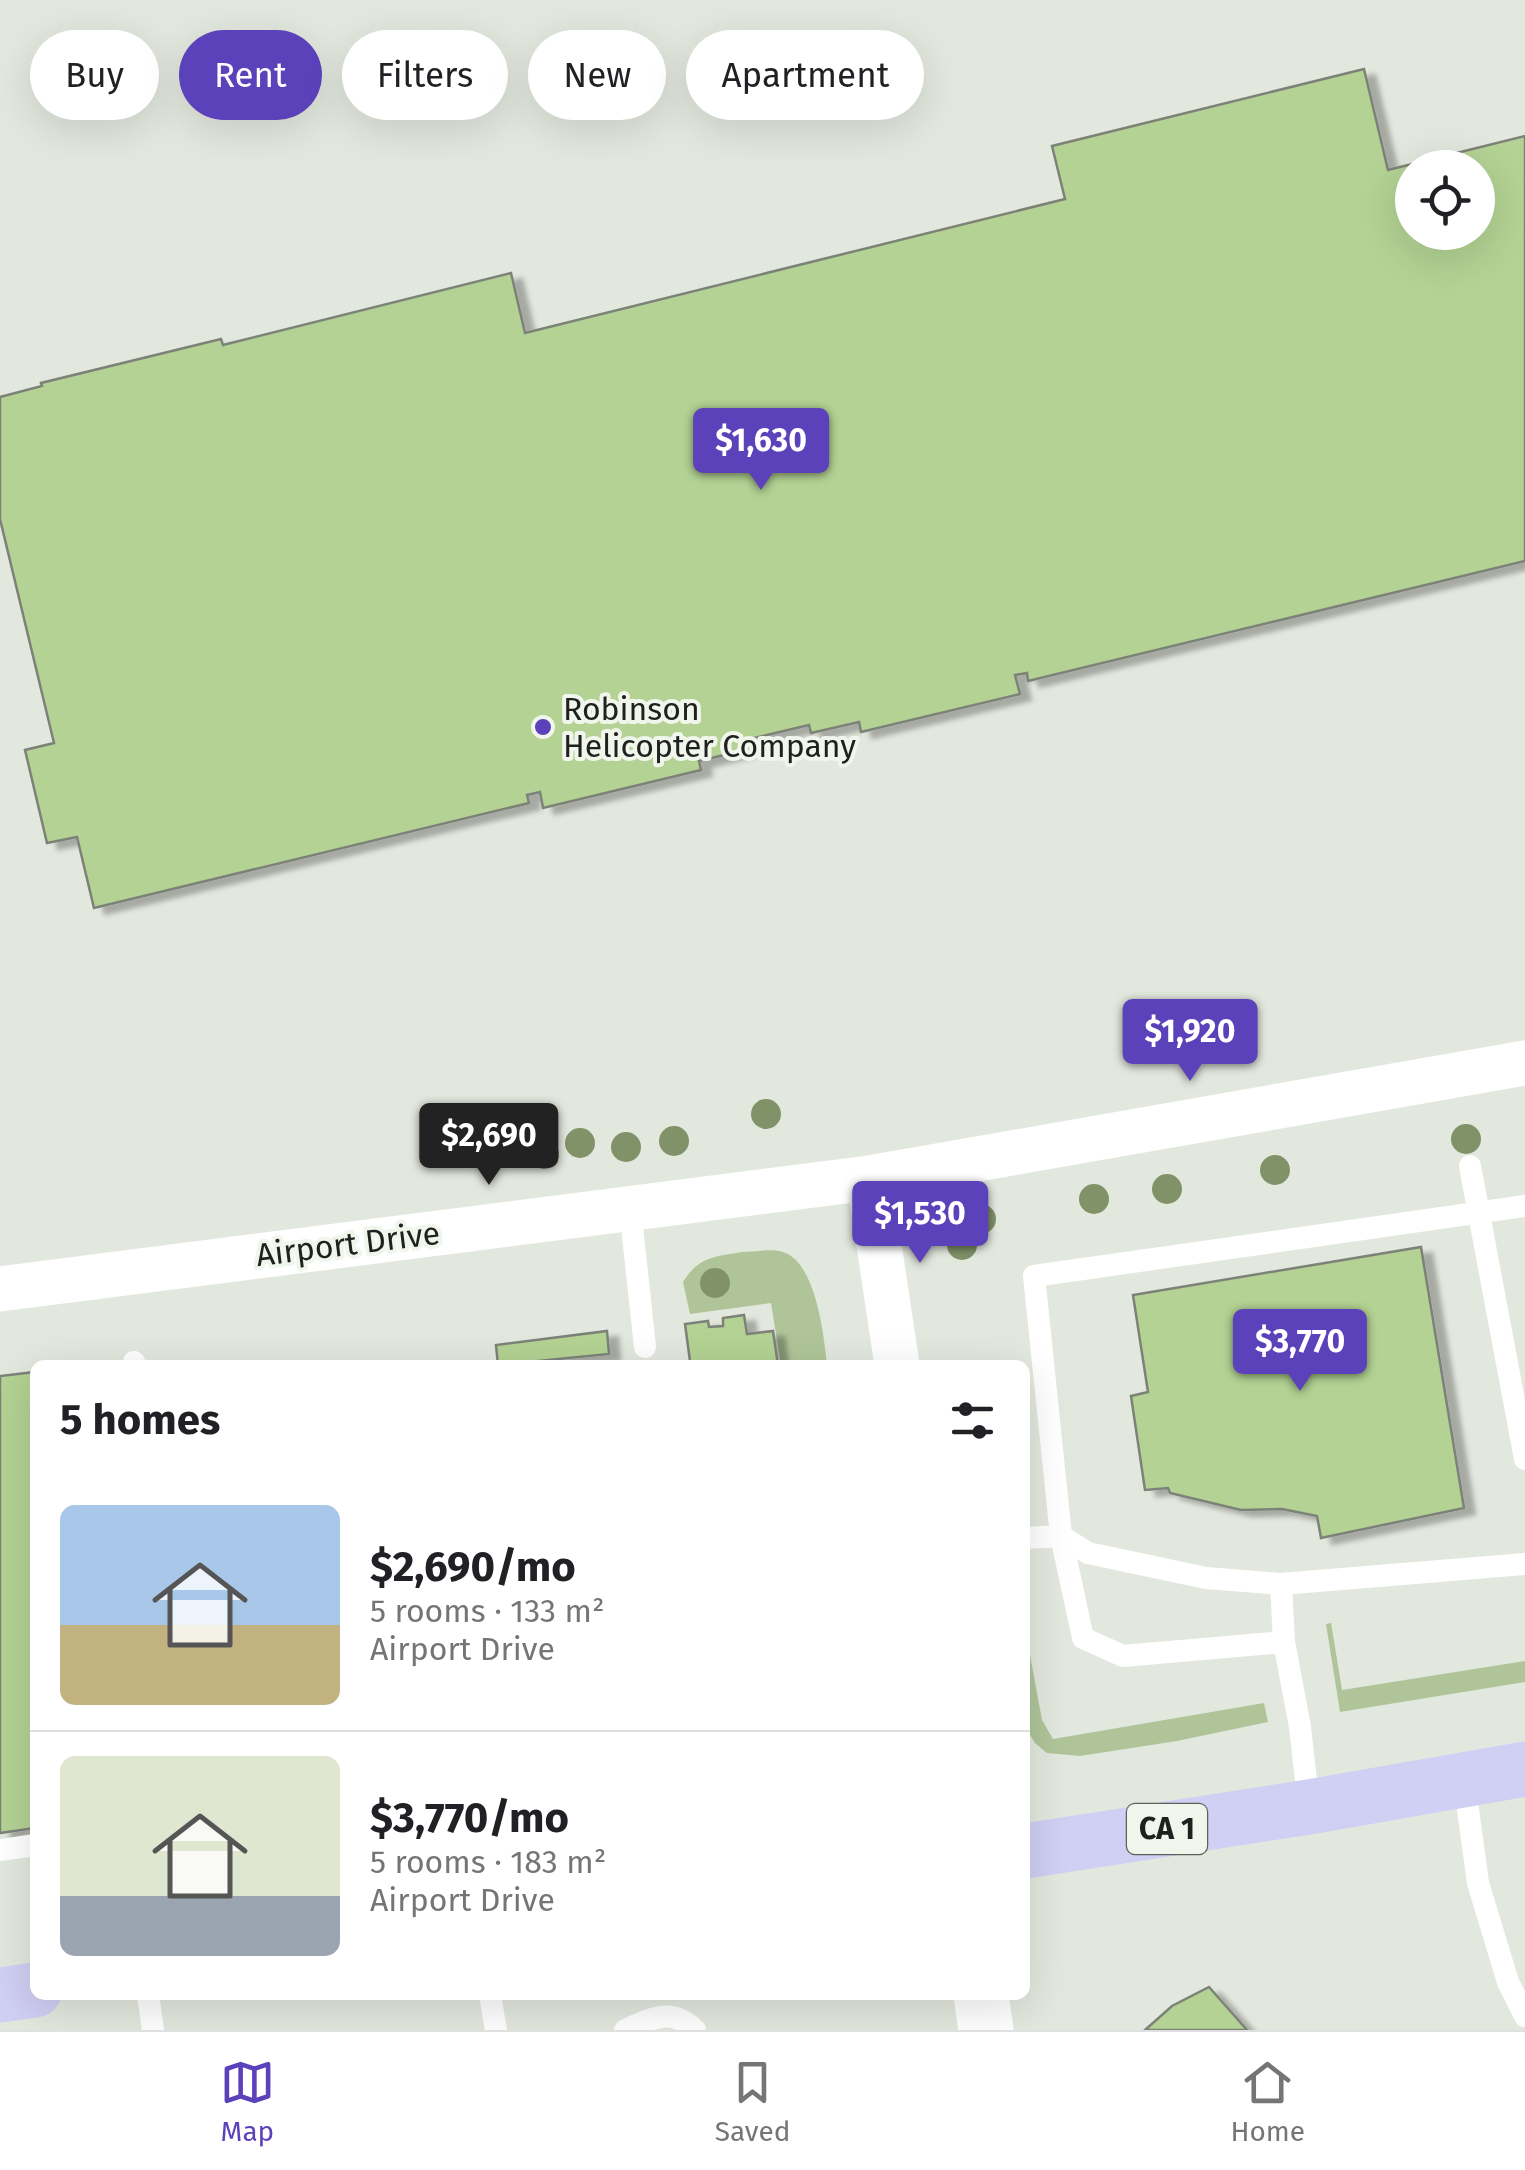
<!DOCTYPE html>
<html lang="en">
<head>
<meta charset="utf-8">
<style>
	body { margin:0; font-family:"Fira Sans",sans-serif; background:#f6f6f6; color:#202124; height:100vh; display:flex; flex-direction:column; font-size:38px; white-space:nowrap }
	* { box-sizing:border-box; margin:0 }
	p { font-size:32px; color:#757577 }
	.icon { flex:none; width:55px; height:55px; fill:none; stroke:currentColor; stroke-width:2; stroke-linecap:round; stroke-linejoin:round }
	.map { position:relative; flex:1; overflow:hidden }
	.sheet { position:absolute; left:30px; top:1360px; width:1000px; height:640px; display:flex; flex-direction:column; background:#fff; border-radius:15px; box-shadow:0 10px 40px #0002 }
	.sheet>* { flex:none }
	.hud { position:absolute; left:30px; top:30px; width:1000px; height:90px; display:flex; gap:20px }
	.tools { position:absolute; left:1395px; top:150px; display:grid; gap:20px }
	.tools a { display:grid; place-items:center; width:100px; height:100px; border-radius:50%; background:#fff; box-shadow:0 10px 40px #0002; font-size:50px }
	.price { position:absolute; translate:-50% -85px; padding:0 22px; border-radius:10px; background:#5b41ba; color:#fff; font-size:32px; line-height:65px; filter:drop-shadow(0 2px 5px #0008) }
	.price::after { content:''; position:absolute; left:50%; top:60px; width:30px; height:22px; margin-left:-15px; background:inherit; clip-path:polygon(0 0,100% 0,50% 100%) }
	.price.on { background:#222; color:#fff }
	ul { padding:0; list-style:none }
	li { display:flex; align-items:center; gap:30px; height:250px; padding:0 30px }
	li+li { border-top:2px solid #e0e0e0 }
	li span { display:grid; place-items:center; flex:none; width:280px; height:200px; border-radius:15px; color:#555 }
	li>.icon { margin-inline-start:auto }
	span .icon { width:120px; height:120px; fill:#fffc; stroke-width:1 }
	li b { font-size:42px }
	h2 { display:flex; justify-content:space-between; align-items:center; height:120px; padding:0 30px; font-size:42px }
	.pill { padding:0 35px; border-radius:45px; background:#fff; box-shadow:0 10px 40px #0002; font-size:35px; line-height:90px }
	.pill.on { background:#5b41ba; color:#fff }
	.tabs { display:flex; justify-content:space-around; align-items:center; height:140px; border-top:2px solid #e0e0e0; background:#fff; font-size:28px; color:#757577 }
	.tabs a { display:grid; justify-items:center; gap:5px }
	.tabs .on { color:#5b41ba }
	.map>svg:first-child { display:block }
	.green { fill:#afc599 }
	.building { fill:#b3d293; stroke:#7d8279; stroke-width:2.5; fill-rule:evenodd; filter:url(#shadow) }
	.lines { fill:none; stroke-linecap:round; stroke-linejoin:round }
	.service { stroke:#fff; stroke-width:22 }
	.minor { stroke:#fff; stroke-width:45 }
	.tertiary { stroke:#fff; stroke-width:55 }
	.trunk { stroke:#d0cff4; stroke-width:55 }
	.tree { fill:#819268 }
	.poi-dot { fill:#5b41ba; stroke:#f0f6ec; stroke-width:4 }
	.labels { text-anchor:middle; stroke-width:8; stroke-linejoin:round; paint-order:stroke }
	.shield { fill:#f0f6ec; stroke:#5e615c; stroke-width:2.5 }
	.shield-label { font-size:30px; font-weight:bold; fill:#20211e }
	.poi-label { font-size:32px; fill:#20211e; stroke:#f0f6ec; text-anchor:start }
	.street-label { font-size:32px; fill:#20211e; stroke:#f0f6ec }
</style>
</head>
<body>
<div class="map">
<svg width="1525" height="2030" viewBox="0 0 1525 2030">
	<defs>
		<filter id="shadow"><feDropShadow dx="11" dy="6" stdDeviation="2.5" flood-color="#0004"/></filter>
	</defs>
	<rect width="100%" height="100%" fill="#e3e8de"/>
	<path class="green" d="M 743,1252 C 755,1252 772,1248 783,1252 C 816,1262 824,1336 827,1365 L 781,1365 L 771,1303 L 690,1314 L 683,1282 C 698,1257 716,1256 743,1252 Z
		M 1331,1623 L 1342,1690 L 1525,1661 L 1525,1682 L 1340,1712 L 1326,1624 Z
		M 1025,1628 L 1042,1720 L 1053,1739 L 1264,1703 L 1268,1722 L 1177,1741 L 1080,1756 L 1047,1753 L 1035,1743 L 1025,1727 Z"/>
	<path class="building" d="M 1364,69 L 1388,170 L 1525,136 L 1525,561 L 1028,681 L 1027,673 L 1015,675 L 1020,694 L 861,732 L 859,722 L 811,733 L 809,725 L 746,740 L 749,749 L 699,761 L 701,770 L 543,808 L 540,792 L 527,795 L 529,803 L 94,908 L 77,837 L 47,843 L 25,750 L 54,743 L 0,519 L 0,397 L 42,386 L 41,383 L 221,339 L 223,345 L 511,273 L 525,333 L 1065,199 L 1052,146 ZM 1412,168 L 1478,168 L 1478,232 L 1412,232 Z
		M 1421,1247 L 1464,1508 L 1321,1538 L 1317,1516 L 1282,1509 L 1241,1510 L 1170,1493 L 1168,1488 L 1145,1490 L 1131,1396 L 1148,1392 L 1133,1295 Z
		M 744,1315 L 747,1334 L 773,1331 L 778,1365 L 660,1365 L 690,1361 L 685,1324 L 708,1321 L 709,1327 L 723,1326 L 723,1318 Z
		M 607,1331 L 609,1354 L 498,1365 L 496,1345 Z
		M 35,1372 L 35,1828 L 0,1833 L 0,1376 Z
		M 1209,1987 L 1247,2030 L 1145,2030 L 1172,2006 Z"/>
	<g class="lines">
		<path class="service" d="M 1470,1166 L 1525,1459
			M 630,1208 L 645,1347
			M 134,1362 L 135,1365
			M 1025,1538 L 1061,1536 L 1088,1553 L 1206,1578 L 1281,1584 L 1525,1564
			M 1281,1584 L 1284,1642
			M 1464,1780 L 1478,1883 L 1508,1982 L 1525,2016
			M 1309,1807 L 1300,1727 L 1284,1642 L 1123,1656 L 1083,1638 L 1061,1536 L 1034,1276 L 1525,1206
			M 0,1850 L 35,1845
			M 148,1995 L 153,2030
			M 490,1995 L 496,2030
			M 625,2030 C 652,2018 672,2007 695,2030"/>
		<path class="minor" d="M 869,1178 L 897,1365
			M 0,1289 L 869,1178 L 1525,1063"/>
		<path class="tertiary" d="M 981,1995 L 986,2030"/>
		<path class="trunk" d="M 1025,1851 L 1309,1807 L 1525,1769
			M 0,1995 L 35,1990"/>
	</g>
	<g class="tree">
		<circle cx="766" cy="1114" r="15"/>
		<circle cx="1466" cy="1139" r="15"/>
		<circle cx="674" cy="1141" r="15"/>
		<circle cx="580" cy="1143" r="15"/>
		<circle cx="626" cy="1147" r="15"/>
		<circle cx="544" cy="1154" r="15"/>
		<circle cx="1275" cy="1170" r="15"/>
		<circle cx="1167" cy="1189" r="15"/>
		<circle cx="1094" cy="1199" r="15"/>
		<circle cx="981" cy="1219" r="15"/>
		<circle cx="962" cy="1245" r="15"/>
		<circle cx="715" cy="1283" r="15"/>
	</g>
	<circle class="poi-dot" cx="543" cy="727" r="10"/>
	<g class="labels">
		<rect class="shield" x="1127" y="1804" width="80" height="50" rx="8"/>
		<g class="shield-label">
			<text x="1167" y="1839">CA 1</text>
		</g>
		<g class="poi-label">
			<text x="563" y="720">Robinson<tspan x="563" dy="37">Helicopter Company</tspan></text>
		</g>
		<g class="street-label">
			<text transform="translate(348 1244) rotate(-7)" y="11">Airport Drive</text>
		</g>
	</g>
</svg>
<div class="tools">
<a><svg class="icon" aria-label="locate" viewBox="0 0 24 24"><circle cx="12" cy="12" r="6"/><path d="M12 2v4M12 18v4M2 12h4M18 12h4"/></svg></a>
</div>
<b class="price" style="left:761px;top:493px">$1,630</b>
<b class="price" style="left:1190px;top:1084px">$1,920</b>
<b class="price on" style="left:489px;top:1188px">$2,690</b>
<b class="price" style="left:920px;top:1266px">$1,530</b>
<b class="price" style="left:1300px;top:1394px">$3,770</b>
<div class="hud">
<a class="pill">Buy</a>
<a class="pill on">Rent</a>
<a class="pill">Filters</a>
<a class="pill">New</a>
<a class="pill">Apartment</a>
</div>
<section class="sheet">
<h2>5 homes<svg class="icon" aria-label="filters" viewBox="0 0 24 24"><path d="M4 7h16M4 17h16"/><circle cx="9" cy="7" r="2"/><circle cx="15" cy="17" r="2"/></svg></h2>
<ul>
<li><span style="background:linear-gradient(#a9c7e8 60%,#c2b280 0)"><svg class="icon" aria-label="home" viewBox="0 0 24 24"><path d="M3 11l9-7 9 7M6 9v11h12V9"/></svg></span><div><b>$2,690/mo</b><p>5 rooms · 133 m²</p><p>Airport Drive</p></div></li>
<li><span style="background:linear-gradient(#dfe7d0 70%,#9aa5b1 0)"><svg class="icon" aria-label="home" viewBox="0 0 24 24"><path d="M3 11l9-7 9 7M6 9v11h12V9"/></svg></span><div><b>$3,770/mo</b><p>5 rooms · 183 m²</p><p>Airport Drive</p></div></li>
</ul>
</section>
</div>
<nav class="tabs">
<a class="on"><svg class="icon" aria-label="map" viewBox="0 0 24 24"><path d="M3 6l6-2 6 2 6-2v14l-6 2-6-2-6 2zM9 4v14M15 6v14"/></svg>Map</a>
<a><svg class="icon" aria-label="saved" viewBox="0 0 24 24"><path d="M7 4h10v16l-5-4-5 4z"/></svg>Saved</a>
<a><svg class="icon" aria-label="home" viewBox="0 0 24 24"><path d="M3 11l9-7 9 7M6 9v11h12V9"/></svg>Home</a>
</nav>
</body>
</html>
